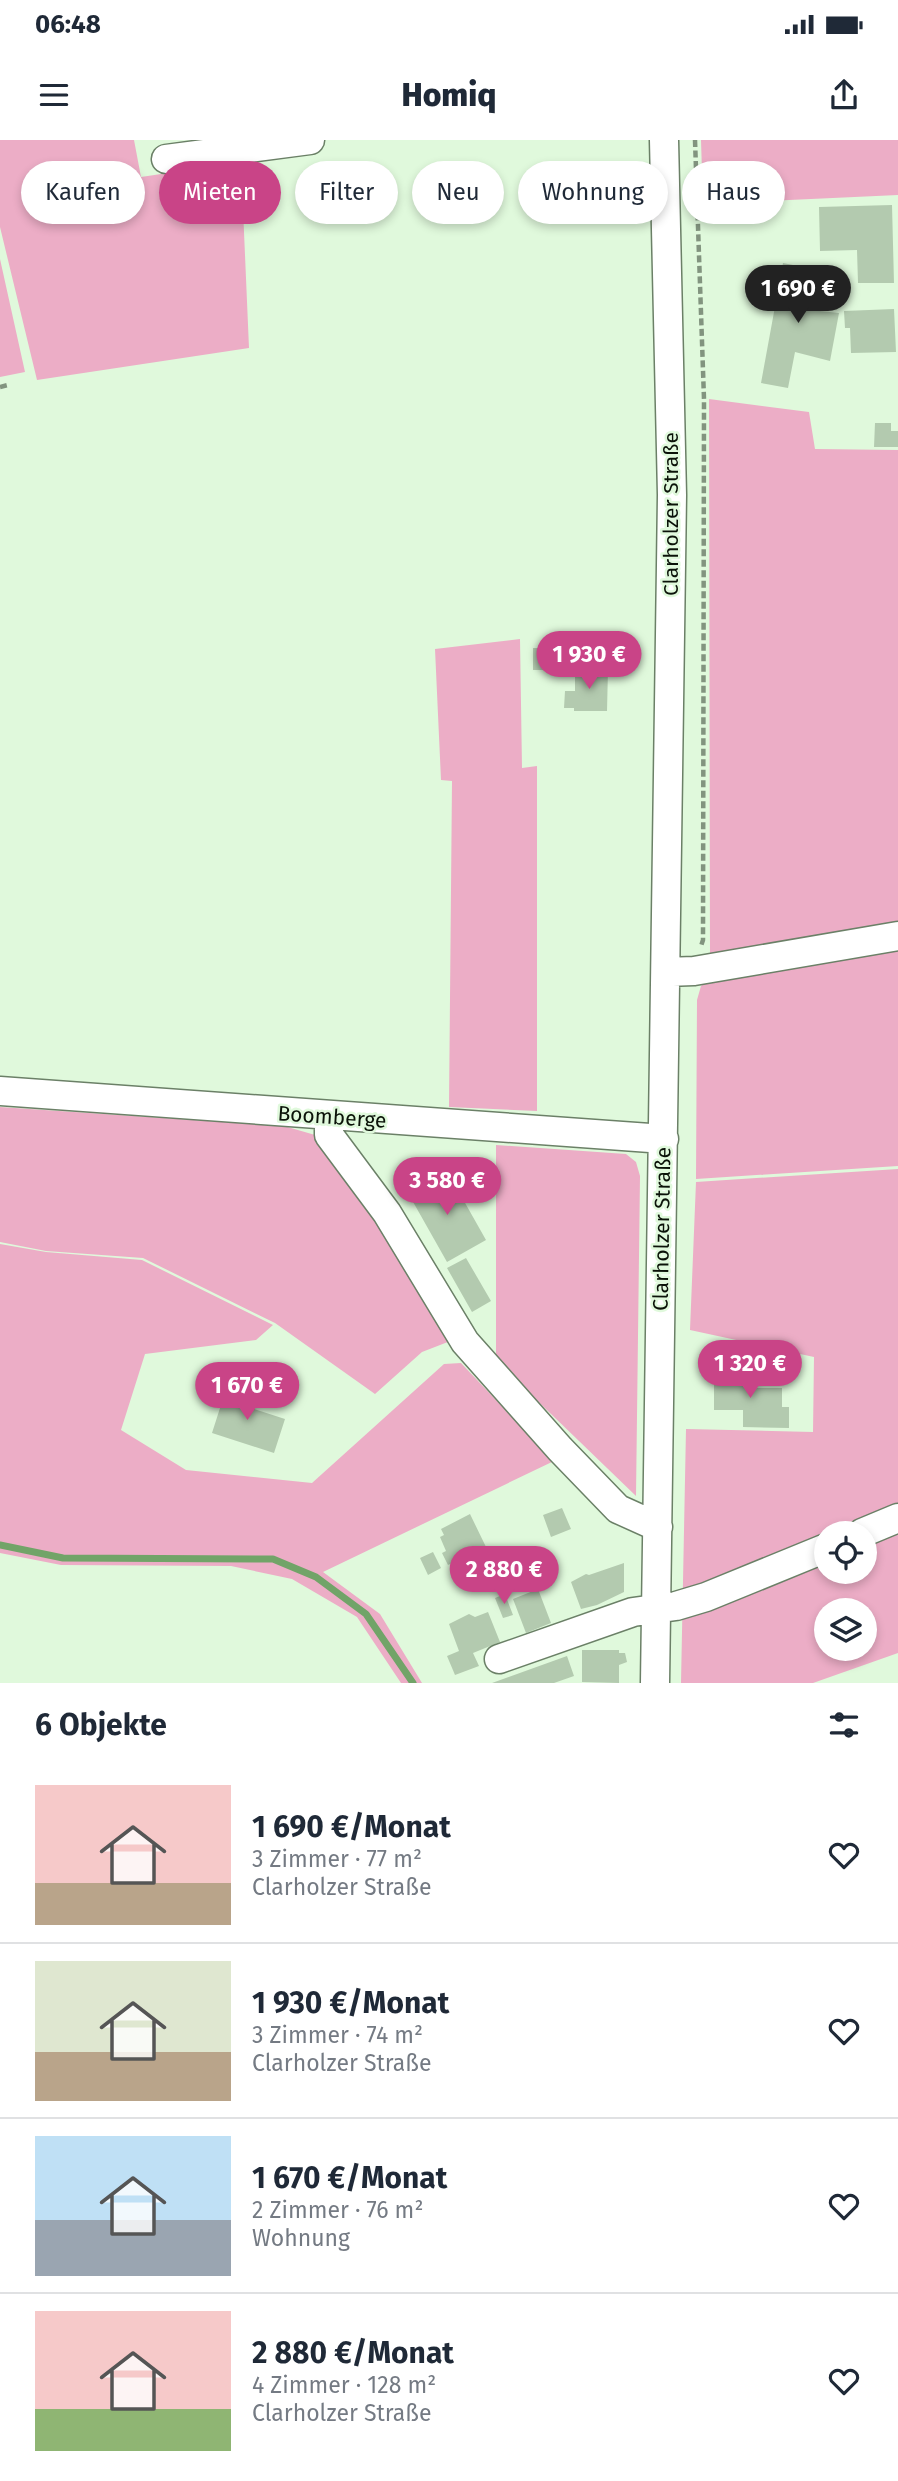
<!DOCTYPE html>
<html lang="de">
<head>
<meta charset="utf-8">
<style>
	body { margin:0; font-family:"Fira Sans",sans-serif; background:#f6f6f7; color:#1f2937; height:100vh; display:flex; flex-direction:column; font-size:26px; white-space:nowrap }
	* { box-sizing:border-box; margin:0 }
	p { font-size:23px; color:#747a83 }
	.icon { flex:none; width:38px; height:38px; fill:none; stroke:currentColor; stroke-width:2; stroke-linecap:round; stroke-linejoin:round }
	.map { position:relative; height:1543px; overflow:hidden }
	.side { display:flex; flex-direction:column; background:#fff; flex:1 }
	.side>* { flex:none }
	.hud { position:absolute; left:21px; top:21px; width:858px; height:63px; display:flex; gap:14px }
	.buttons { position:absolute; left:814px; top:1381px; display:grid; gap:14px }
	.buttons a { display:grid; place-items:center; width:63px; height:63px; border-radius:50%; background:#fff; box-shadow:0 4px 10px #0003; font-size:35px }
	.price { position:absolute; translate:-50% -60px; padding:0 16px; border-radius:24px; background:#c94487; color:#fff; font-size:23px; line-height:46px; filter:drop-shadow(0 2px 4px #0008) }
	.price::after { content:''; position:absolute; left:50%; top:42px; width:21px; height:16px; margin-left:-10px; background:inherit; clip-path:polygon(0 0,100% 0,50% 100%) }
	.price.selected { background:#222; color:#fff }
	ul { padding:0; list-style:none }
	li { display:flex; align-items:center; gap:21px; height:175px; padding:0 35px }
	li+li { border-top:2px solid #e0e1e3 }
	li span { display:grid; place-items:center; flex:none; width:196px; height:140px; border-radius:0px; color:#555 }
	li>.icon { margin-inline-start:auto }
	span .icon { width:84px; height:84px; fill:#fffc; stroke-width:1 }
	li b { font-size:30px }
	h2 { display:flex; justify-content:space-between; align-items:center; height:84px; padding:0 35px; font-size:30px }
	.pill { padding:0 24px; border-radius:32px; background:#fff; box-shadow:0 4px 10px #0003; font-size:24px; line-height:63px }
	.pill.selected { background:#c94487; color:#fff }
	.status { display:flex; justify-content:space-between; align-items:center; height:49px; padding:0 35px; background:#fff; direction:ltr }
	.status svg { height:19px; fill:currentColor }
	header { display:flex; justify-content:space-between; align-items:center; height:91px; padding:0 35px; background:#fff; font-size:32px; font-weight:800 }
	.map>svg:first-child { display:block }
	.green { fill:#ecadc6; fill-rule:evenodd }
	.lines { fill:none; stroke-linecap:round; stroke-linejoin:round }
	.stream { stroke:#71a468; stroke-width:7 }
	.building { fill:#b3caaf }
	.minor-casing { stroke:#6b8067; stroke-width:31 }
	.path { stroke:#82947f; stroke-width:4.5; stroke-dasharray:7 3.5; stroke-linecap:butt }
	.minor { stroke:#fff; stroke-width:28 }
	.labels { text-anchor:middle; stroke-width:5; stroke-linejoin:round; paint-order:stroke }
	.street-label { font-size:21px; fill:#0a1208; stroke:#e0f9dc }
</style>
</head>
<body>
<div class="status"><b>06:48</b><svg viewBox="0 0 49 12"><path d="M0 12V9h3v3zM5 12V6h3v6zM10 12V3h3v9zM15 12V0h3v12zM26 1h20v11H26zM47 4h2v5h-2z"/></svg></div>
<header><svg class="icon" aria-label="menu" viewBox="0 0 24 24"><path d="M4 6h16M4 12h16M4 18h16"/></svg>Homiq<svg class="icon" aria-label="share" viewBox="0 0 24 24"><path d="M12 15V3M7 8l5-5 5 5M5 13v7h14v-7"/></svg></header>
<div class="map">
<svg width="898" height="1543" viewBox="0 0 898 1543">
	<rect width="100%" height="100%" fill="#e0f9dc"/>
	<path class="green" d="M 0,0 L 134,0 L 141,37 L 241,22 L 249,208 L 37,240 L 0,87 Z
		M 701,0 L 898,0 L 898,55 L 703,64 Z
		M 0,119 L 25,232 L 0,237 Z
		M 709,259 L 809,272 L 815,309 L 898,310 L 898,790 L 710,816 Z
		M 520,499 L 522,628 L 537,626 L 537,971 L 449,967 L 452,641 L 441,640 L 435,509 Z
		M 898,802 L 898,1026 L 696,1039 L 697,860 L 701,846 L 717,834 Z
		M 0,967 L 284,986 L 322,997 L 453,1200 L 422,1212 L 375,1254 L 275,1183 L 143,1118 L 46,1111 L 0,1102 Z
		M 496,1005 L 626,1014 L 636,1022 L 640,1036 L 636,1356 L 496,1221 Z
		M 898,1029 L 898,1513 L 813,1543 L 681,1543 L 686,1289 L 813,1292 L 814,1217 L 690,1190 L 696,1042 ZM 826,1393 L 864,1393 L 864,1432 L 826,1432 ZM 826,1470 L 864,1470 L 864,1508 L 826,1508 Z
		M 0,1104 L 46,1112 L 142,1120 L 273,1185 L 256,1200 L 145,1214 L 121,1290 L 186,1330 L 312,1343 L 444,1224 L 461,1223 L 554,1321 L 323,1432 L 380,1474 L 422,1543 L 401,1543 L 357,1477 L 292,1439 L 231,1426 L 61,1425 L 0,1413 Z"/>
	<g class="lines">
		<path class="stream" d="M 0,1405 L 63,1418 L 273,1419 L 316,1437 L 366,1474 L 413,1543"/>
	</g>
	<path class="building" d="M 892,65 L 894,143 L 858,143 L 857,110 L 820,111 L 819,67 Z
		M 783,123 L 818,130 L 817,136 L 827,138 L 823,158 L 813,156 L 810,170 L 839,173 L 830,221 L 795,212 L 788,248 L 761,243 Z
		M 894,169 L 896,212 L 851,213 L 850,188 L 845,188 L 844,171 Z
		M 875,283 L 891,283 L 891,291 L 898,291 L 898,307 L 874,307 Z
		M 533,508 L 564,508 L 564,530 L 533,530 Z
		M 575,529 L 608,529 L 607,571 L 574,571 L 574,568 L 564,568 L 565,551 L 575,551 Z
		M 447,1031 L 486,1100 L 447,1122 L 408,1053 Z
		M 466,1118 L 491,1161 L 472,1172 L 447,1128 Z
		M 763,1218 L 782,1218 L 782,1233 L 763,1233 Z
		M 714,1229 L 749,1229 L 749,1248 L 782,1248 L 782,1267 L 789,1267 L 789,1288 L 743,1287 L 743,1270 L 714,1270 Z
		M 228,1243 L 250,1251 L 245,1266 L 285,1279 L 274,1313 L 212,1293 Z
		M 562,1368 L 571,1389 L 551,1397 L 543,1375 Z
		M 470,1374 L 486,1407 L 448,1425 L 442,1413 L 446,1411 L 440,1397 L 444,1395 L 441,1389 Z
		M 433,1412 L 441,1428 L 428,1435 L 420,1418 Z
		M 624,1423 L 624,1452 L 597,1465 L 581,1469 L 571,1442 L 586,1434 L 589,1435 Z
		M 538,1449 L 551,1483 L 526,1493 L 513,1459 Z
		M 505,1454 L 513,1475 L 503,1478 L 495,1458 Z
		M 488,1472 L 500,1502 L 473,1513 L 479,1526 L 455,1535 L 447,1516 L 459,1511 L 449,1484 L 469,1474 L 475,1477 Z
		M 582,1510 L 619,1510 L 619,1513 L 625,1513 L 627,1522 L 619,1525 L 619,1543 L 582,1542 Z
		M 567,1516 L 574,1536 L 554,1543 L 492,1543 Z"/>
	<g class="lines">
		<defs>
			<path id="minor" d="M 166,19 L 310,0
				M 666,832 L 694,831 L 898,796
				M 0,951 L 664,999
				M 329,977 L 329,995 L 387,1073 L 465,1202 L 560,1309 L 618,1369 L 658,1387
				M 862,1393 L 898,1378
				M 499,1519 L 633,1472 L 676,1466 L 706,1457 L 826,1408
				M 655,1543 L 672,355 L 664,0"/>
		</defs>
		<use href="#minor" class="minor-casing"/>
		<path class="path" d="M 695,0 L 704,259 L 703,800 L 701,806
			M 0,247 L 8,245"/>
		<use href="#minor" class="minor"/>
	</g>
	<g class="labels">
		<g class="street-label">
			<text transform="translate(671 374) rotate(-90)" y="7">Clarholzer Straße</text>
			<text transform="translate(332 977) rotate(4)" y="7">Boomberge</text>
			<text transform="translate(662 1089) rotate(-89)" y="7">Clarholzer Straße</text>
		</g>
	</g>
</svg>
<div class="buttons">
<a><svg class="icon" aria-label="locate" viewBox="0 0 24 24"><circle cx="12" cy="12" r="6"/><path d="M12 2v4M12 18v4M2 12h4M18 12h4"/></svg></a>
<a><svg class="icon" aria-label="layers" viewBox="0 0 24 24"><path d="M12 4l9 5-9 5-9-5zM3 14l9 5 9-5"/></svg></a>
</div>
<b class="price selected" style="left:798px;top:185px">1 690 €</b>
<b class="price" style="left:589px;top:551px">1 930 €</b>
<b class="price" style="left:447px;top:1077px">3 580 €</b>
<b class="price" style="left:750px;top:1260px">1 320 €</b>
<b class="price" style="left:247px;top:1282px">1 670 €</b>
<b class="price" style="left:504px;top:1466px">2 880 €</b>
<div class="hud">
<a class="pill">Kaufen</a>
<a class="pill selected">Mieten</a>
<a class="pill">Filter</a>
<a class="pill">Neu</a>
<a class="pill">Wohnung</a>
<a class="pill">Haus</a>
</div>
</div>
<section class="side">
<h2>6 Objekte<svg class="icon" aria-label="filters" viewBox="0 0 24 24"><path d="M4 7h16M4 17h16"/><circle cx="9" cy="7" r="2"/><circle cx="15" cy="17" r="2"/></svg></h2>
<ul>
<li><span style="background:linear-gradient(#f6c9c9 70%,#b9a48a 0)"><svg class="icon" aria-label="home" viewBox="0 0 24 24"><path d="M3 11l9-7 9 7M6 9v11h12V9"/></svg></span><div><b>1 690 €/Monat</b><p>3 Zimmer · 77 m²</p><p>Clarholzer Straße</p></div><svg class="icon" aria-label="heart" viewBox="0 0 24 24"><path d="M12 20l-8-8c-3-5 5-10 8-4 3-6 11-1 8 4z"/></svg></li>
<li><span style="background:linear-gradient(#dfe7d0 65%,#b9a48a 0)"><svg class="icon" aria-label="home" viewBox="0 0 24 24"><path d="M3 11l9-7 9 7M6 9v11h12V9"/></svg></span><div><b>1 930 €/Monat</b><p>3 Zimmer · 74 m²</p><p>Clarholzer Straße</p></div><svg class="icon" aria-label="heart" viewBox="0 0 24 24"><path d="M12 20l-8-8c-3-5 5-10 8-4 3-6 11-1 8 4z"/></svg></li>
<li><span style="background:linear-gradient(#bfe0f5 60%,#9aa5b1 0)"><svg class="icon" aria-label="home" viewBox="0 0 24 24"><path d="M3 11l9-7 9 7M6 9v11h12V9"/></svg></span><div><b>1 670 €/Monat</b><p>2 Zimmer · 76 m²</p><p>Wohnung</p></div><svg class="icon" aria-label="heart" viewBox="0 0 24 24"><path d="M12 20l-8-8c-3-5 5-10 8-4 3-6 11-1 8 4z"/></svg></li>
<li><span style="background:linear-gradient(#f6c9c9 70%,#8fb573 0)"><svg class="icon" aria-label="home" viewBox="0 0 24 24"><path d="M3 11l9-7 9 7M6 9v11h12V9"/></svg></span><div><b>2 880 €/Monat</b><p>4 Zimmer · 128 m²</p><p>Clarholzer Straße</p></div><svg class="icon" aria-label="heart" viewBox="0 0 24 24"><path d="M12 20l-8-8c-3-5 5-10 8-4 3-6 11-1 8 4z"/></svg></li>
</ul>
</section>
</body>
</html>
